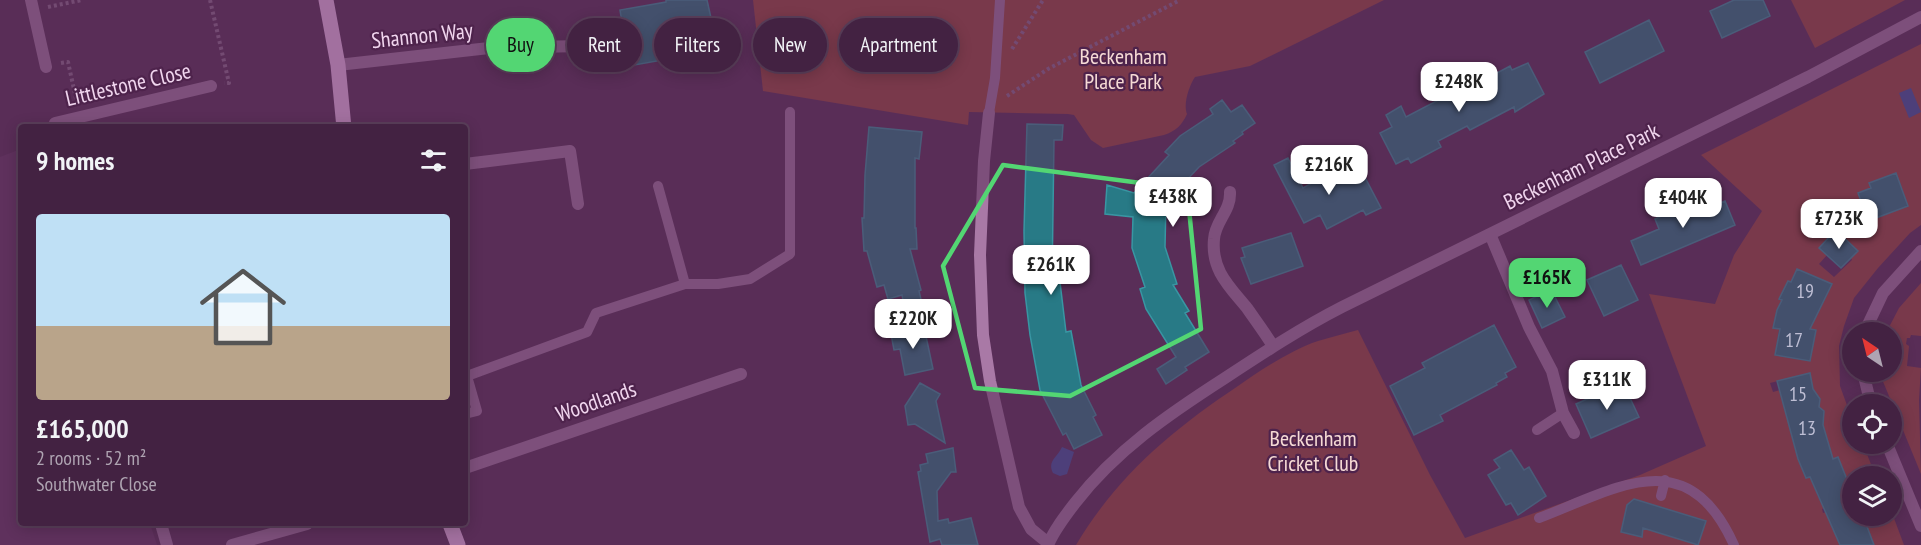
<!DOCTYPE html>
<html lang="en">
<head>
<meta charset="utf-8">
<style>
	body { margin:0; font-family:"PT Sans Narrow",sans-serif; background:#4d2f4d; color:#f1f3f6; height:100vh; display:flex; flex-direction:column; font-size:22px; white-space:nowrap }
	* { box-sizing:border-box; margin:0 }
	p { font-size:20px; color:#afa4b2 }
	.icon { flex:none; width:33px; height:33px; fill:none; stroke:currentColor; stroke-width:2; stroke-linecap:round; stroke-linejoin:round }
	.map { position:relative; flex:1; overflow:hidden }
	.sheet { position:absolute; left:18px; top:124px; width:450px; height:402px; display:flex; flex-direction:column; background:#432242; border-radius:6px; box-shadow:0 3px 15px #0003,0 0 0 2px #5b3f5b }
	.sheet>* { flex:none }
	.top-card { position:absolute; left:486px; top:18px; width:570px; height:54px; display:flex; gap:12px }
	.needle { width:39px; rotate:325deg }
	.controls { position:absolute; left:1842px; top:322px; display:grid; gap:12px }
	.controls a { display:grid; place-items:center; width:60px; height:60px; border-radius:50%; background:#432242; box-shadow:0 3px 15px #0003,0 0 0 2px #5b3f5b; font-size:30px }
	.price { position:absolute; translate:-50% -51px; padding:0 14px; border-radius:12px; background:#fff; color:#222; font-size:20px; line-height:39px; filter:drop-shadow(0 2px 3px #0008) }
	.price::after { content:''; position:absolute; left:50%; top:36px; width:18px; height:14px; margin-left:-9px; background:inherit; clip-path:polygon(0 0,100% 0,50% 100%) }
	.price.selected { background:#53d673; color:#111 }
	ul { padding:0; list-style:none }
	li { display:grid; align-content:center; gap:12px; height:318px; padding:0 18px }
	li+li { border-top:2px solid #5b3f5b }
	li span { display:grid; place-items:center; height:186px; border-radius:6px; color:#555 }
	li>.icon { margin-inline-start:auto }
	span .icon { width:108px; height:108px; fill:#fffc; stroke-width:1 }
	li b { font-size:26px }
	h2 { display:flex; justify-content:space-between; align-items:center; height:72px; padding:0 18px; font-size:26px }
	.pill { padding:0 21px; border-radius:27px; background:#432242; box-shadow:0 3px 15px #0003,0 0 0 2px #5b3f5b; font-size:21px; line-height:54px }
	.pill.selected { background:#53d673; color:#111 }
	.map>svg:first-child { display:block }
	.built { fill:#673665 }
	.green { fill:#9f473d; fill-rule:evenodd }
	.water { fill:#3e55a5 }
	.building { fill:#287a86; stroke:#3996a3; stroke-width:1.5 }
	.lines { fill:none; stroke-linecap:round; stroke-linejoin:round }
	.path { stroke:#936e92; stroke-width:4; stroke-dasharray:3 3; stroke-linecap:butt }
	.service { stroke:#a979a6; stroke-width:10 }
	.minor { stroke:#a979a6; stroke-width:12 }
	.primary { stroke:#fbc0f7; stroke-width:15 }
	.marked { fill:none; stroke:#53d673; stroke-width:4.5; stroke-linejoin:round }
	.labels { text-anchor:middle; stroke-width:4.5; stroke-linejoin:round; paint-order:stroke }
	.number-label { font-size:20px; fill:#bebed4 }
	.street-label { font-size:22px; fill:#f0d5ee; stroke:#4e234c }
	.park-label { font-size:22px; fill:#f6dad5; stroke:#4e234c }
</style>
</head>
<body>
<div class="map">
<svg width="1921" height="545" viewBox="0 0 1921 545">
	<rect width="100%" height="100%" fill="#592e58"/>
	<path class="built" d="M 21,149 L 21,524 L 150,524 L 157,545 L 0,545 L 0,157 Z"/>
	<path class="green" d="M 753,0 L 1384,0 L 1250,66 L 1195,77 C 1189,86 1183,104 1187,114 C 1182,125 1176,131 1164,135 L 1103,148 L 1091,140 L 1074,115 L 1068,114 L 969,112 L 968,125 L 763,91 Z
		M 1791,0 L 1905,0 L 1815,48 Z
		M 1921,44 L 1921,225 L 1910,233 L 1878,268 L 1854,298 L 1844,326 L 1839,346 L 1840,386 L 1852,419 L 1852,444 L 1863,444 L 1876,477 L 1852,477 L 1852,496 L 1822,509 L 1823,513 L 1826,512 L 1837,538 L 1864,516 L 1892,516 L 1892,513 L 1904,545 L 1874,545 L 1871,538 L 1853,545 L 1076,545 C 1118,475 1171,431 1238,386 C 1261,370 1291,350 1318,341 C 1331,337 1344,334 1358,330 L 1430,475 L 1465,538 L 1640,475 L 1706,446 L 1649,294 L 1715,304 L 1734,255 L 1762,211 L 1701,155 ZM 1896,173 L 1907,206 L 1868,221 L 1858,193 L 1871,188 L 1870,183 ZM 1838,232 L 1858,251 L 1851,258 L 1852,260 L 1834,277 L 1819,264 L 1827,255 L 1831,235 L 1834,237 ZM 1800,270 L 1831,284 L 1779,305 L 1782,300 L 1780,298 L 1788,281 L 1794,283 ZM 1780,324 L 1815,330 L 1810,361 L 1775,355 ZM 1801,375 L 1803,382 L 1811,381 L 1815,396 L 1820,399 L 1820,403 L 1817,404 L 1818,410 L 1824,411 L 1824,416 L 1820,416 L 1780,390 L 1773,392 L 1770,383 ZM 1838,457 L 1852,490 L 1821,503 L 1810,477 L 1806,478 L 1803,471 Z
		M 1921,283 L 1921,336 L 1911,335 L 1910,338 L 1907,338 L 1906,344 L 1909,346 L 1907,366 L 1921,368 L 1919,400 L 1921,474 L 1882,379 L 1882,372 L 1892,372 L 1892,333 L 1886,333 L 1899,308 Z"/>
	<path class="water" d="M 1911,88 L 1921,112 L 1909,118 L 1899,93 Z
		M 1062,447 L 1074,452 L 1067,474 L 1060,476 L 1053,473 C 1047,461 1057,458 1062,447 Z"/>
	<path class="building" d="M 666,0 L 707,0 L 713,27 L 693,30 L 697,60 L 664,67 L 662,60 L 629,66 L 620,10 L 666,2 Z
		M 1734,0 L 1763,0 L 1770,16 L 1722,38 L 1710,11 Z
		M 1649,20 L 1664,51 L 1600,83 L 1585,52 Z
		M 1528,63 L 1544,94 L 1515,112 L 1514,107 L 1470,130 L 1467,126 L 1438,141 L 1441,147 L 1411,163 L 1408,158 L 1396,164 L 1380,133 L 1392,127 L 1386,115 L 1401,106 L 1406,117 L 1469,84 L 1471,87 L 1510,66 L 1512,70 Z
		M 1222,100 L 1231,112 L 1242,105 L 1255,123 L 1242,132 L 1243,134 L 1233,141 L 1235,143 L 1199,167 L 1166,202 L 1165,247 L 1177,284 L 1173,285 L 1189,311 L 1185,313 L 1209,352 L 1185,367 L 1187,370 L 1166,384 L 1157,369 L 1176,357 L 1146,309 L 1140,289 L 1145,287 L 1132,248 L 1133,217 L 1105,214 L 1107,185 L 1134,193 L 1169,155 L 1165,152 L 1180,136 L 1213,114 L 1210,109 Z
		M 1027,124 L 1063,125 L 1062,140 L 1054,140 L 1052,283 L 1060,282 L 1066,332 L 1071,331 L 1081,385 L 1096,415 L 1093,417 L 1102,435 L 1074,449 L 1066,433 L 1063,435 L 1040,390 L 1030,335 L 1025,293 L 1024,231 Z
		M 869,127 L 922,132 L 919,159 L 915,158 L 915,228 L 916,228 L 917,249 L 910,249 L 921,290 L 919,291 L 926,321 L 908,324 L 902,295 L 888,299 L 884,285 L 877,287 L 867,251 L 864,251 L 862,218 L 864,218 L 865,175 Z
		M 1288,158 L 1303,188 L 1319,179 L 1323,185 L 1359,166 L 1381,208 L 1366,215 L 1363,210 L 1327,229 L 1320,215 L 1304,223 L 1274,165 Z
		M 1896,173 L 1908,206 L 1868,221 L 1858,193 L 1871,188 L 1869,183 Z
		M 1704,197 L 1708,205 L 1711,204 L 1713,206 L 1725,201 L 1735,225 L 1641,265 L 1631,241 L 1659,229 L 1655,219 Z
		M 1838,232 L 1858,251 L 1841,268 L 1819,248 L 1831,235 L 1834,237 Z
		M 1291,233 L 1303,266 L 1251,284 L 1241,258 L 1245,257 L 1242,248 Z
		M 1621,265 L 1638,300 L 1604,316 L 1587,280 Z
		M 1797,269 L 1832,284 L 1810,329 L 1816,330 L 1810,361 L 1775,355 L 1780,329 L 1773,328 L 1777,310 L 1782,300 L 1779,299 L 1788,281 L 1791,282 Z
		M 1551,289 L 1565,317 L 1542,328 L 1529,300 Z
		M 1494,325 L 1516,367 L 1505,373 L 1507,377 L 1496,383 L 1497,385 L 1440,415 L 1443,421 L 1414,435 L 1390,386 L 1425,368 L 1422,363 Z
		M 924,327 L 933,369 L 905,375 L 900,349 L 894,350 L 891,334 Z
		M 1810,373 L 1813,389 L 1820,399 L 1819,407 L 1824,411 L 1823,425 L 1833,459 L 1838,457 L 1852,492 L 1852,516 L 1863,516 L 1874,545 L 1840,545 L 1810,477 L 1806,478 L 1798,459 L 1777,381 Z
		M 920,383 L 940,394 L 936,401 L 945,443 L 915,424 L 908,425 L 905,406 Z
		M 1623,383 L 1639,417 L 1591,438 L 1576,404 Z
		M 953,448 L 956,472 L 951,472 L 937,491 L 938,521 L 948,519 L 949,523 L 971,518 L 978,545 L 942,545 L 940,539 L 930,542 L 918,472 L 921,471 L 920,465 L 928,463 L 926,454 Z
		M 1511,450 L 1524,470 L 1529,467 L 1546,496 L 1518,515 L 1511,503 L 1506,505 L 1488,475 L 1500,468 L 1494,460 Z
		M 1634,499 L 1706,521 L 1698,545 L 1643,528 L 1642,537 L 1621,532 L 1627,505 Z"/>
	<g class="lines">
		<path class="path" d="M 210,0 L 229,83 L 224,83
			M 48,7 L 82,0
			M 1012,49 L 1043,0
			M 61,63 L 68,62 L 77,103
			M 1007,96 L 1048,69 L 1180,0"/>
		<path class="service" d="M 989,113 L 995,78 L 1000,0
			M 685,284 L 718,284 L 750,279 L 790,254 L 790,112
			M 465,414 L 477,411 L 467,376 L 587,332 L 596,313 L 685,284 L 658,186
			M 1537,430 L 1563,413
			M 1661,496 L 1665,480
			M 1539,518 C 1618,488 1687,441 1734,545"/>
		<path class="minor" d="M 31,0 L 46,67
			M 338,65 L 489,48 L 583,46
			M 989,113 L 984,161 L 980,255 L 983,335 L 990,381 L 1019,507 L 1031,529 L 1048,543
			M 56,128 L 55,123 L 211,86
			M 465,164 L 570,151 L 578,204
			M 1230,192 C 1231,211 1215,221 1214,239 C 1211,270 1229,286 1247,308 C 1256,321 1265,333 1273,346
			M 1490,234 L 1529,327 L 1552,371 L 1563,413 L 1574,433
			M 1864,333 L 1883,293 L 1921,251
			M 1863,372 L 1871,405
			M 1887,444 L 1921,526
			M 465,468 L 741,374
			M 161,524 L 167,545
			M 232,545 L 307,524
			M 1048,545 C 1054,530 1065,516 1075,503 C 1116,450 1169,414 1225,378 C 1263,353 1301,328 1342,307 L 1808,77 L 1921,17"/>
		<path class="primary" d="M 326,0 L 338,65 L 344,128
			M 450,524 L 458,545"/>
	</g>
	<path d="M0 0H1921V545H0ZM 1003,165 L 1187,189 L 1201,329 L 1070,396 L 975,388 L 943,266 Z" fill="#592e58" fill-opacity=".55" fill-rule="evenodd"/>
	<path class="marked" d="M 1003,165 L 1187,189 L 1201,329 L 1070,396 L 975,388 L 943,266 Z"/>
	<g class="labels">
		<g class="number-label">
			<text x="1805" y="298">19</text>
			<text x="1794" y="347">17</text>
			<text x="1798" y="401">15</text>
			<text x="1807" y="435">13</text>
		</g>
		<g class="street-label">
			<text transform="translate(422 35) rotate(-6)" y="8">Shannon Way</text>
			<text transform="translate(128 84) rotate(-13)" y="8">Littlestone Close</text>
			<text transform="translate(1581 166) rotate(-26)" y="8">Beckenham Place Park</text>
			<text transform="translate(596 401) rotate(-19)" y="8">Woodlands</text>
		</g>
		<g class="park-label">
			<text x="1123" y="64">Beckenham<tspan x="1123" dy="25">Place Park</tspan></text>
			<text x="1313" y="446">Beckenham<tspan x="1313" dy="25">Cricket Club</tspan></text>
		</g>
	</g>
</svg>
<div class="controls">
<a><svg class="needle" viewBox="-14 -14 28 28"><path d="M0-13l5 13h-10z" fill="#e53935"/><path d="M0 13l5-13h-10z" fill="#afa4b2"/></svg></a>
<a><svg class="icon" aria-label="locate" viewBox="0 0 24 24"><circle cx="12" cy="12" r="6"/><path d="M12 2v4M12 18v4M2 12h4M18 12h4"/></svg></a>
<a><svg class="icon" aria-label="layers" viewBox="0 0 24 24"><path d="M12 4l9 5-9 5-9-5zM3 14l9 5 9-5"/></svg></a>
</div>
<b class="price" style="left:1459px;top:113px">£248K</b>
<b class="price" style="left:1329px;top:196px">£216K</b>
<b class="price" style="left:1173px;top:228px">£438K</b>
<b class="price" style="left:1683px;top:229px">£404K</b>
<b class="price" style="left:1839px;top:250px">£723K</b>
<b class="price" style="left:1051px;top:296px">£261K</b>
<b class="price selected" style="left:1547px;top:309px">£165K</b>
<b class="price" style="left:913px;top:350px">£220K</b>
<b class="price" style="left:1607px;top:411px">£311K</b>
<div class="top-card">
<a class="pill selected">Buy</a>
<a class="pill">Rent</a>
<a class="pill">Filters</a>
<a class="pill">New</a>
<a class="pill">Apartment</a>
</div>
<section class="sheet">
<h2>9 homes<svg class="icon" aria-label="filters" viewBox="0 0 24 24"><path d="M4 7h16M4 17h16"/><circle cx="9" cy="7" r="2"/><circle cx="15" cy="17" r="2"/></svg></h2>
<ul>
<li><span style="background:linear-gradient(#bfe0f5 60%,#b9a48a 0)"><svg class="icon" aria-label="home" viewBox="0 0 24 24"><path d="M3 11l9-7 9 7M6 9v11h12V9"/></svg></span><div><b>£165,000</b><p>2 rooms · 52 m²</p><p>Southwater Close</p></div></li>
</ul>
</section>
</div>
</body>
</html>
